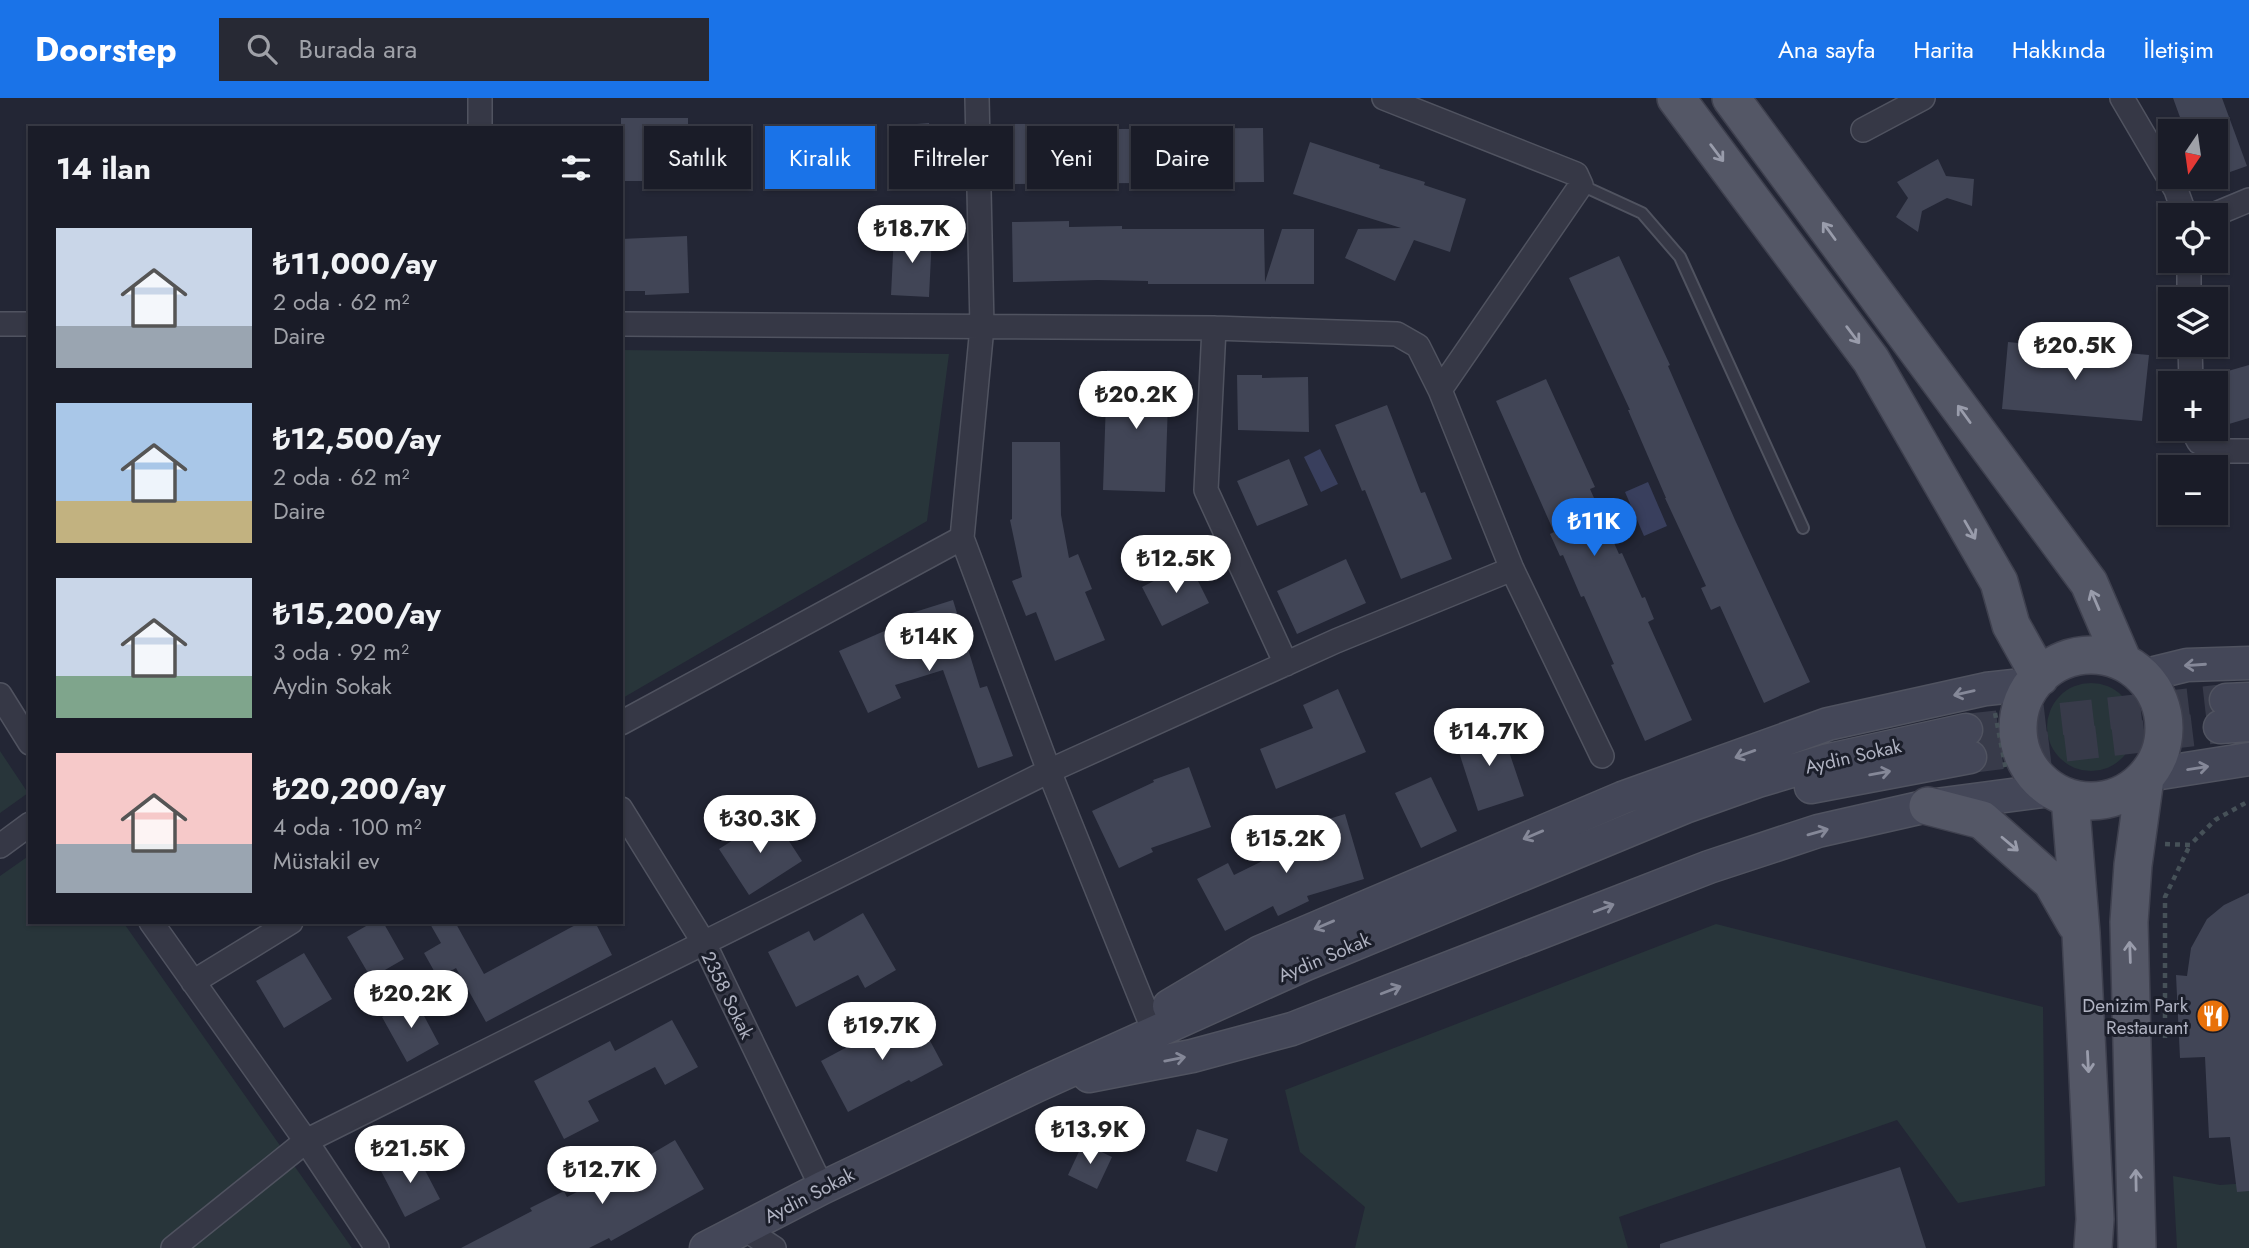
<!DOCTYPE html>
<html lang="tr">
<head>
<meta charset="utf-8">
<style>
	body { margin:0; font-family:Jost,sans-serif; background:#272934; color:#f1f3f6; height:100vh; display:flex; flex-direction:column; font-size:26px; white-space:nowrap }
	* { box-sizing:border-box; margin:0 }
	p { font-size:23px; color:#9fa1a8 }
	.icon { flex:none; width:38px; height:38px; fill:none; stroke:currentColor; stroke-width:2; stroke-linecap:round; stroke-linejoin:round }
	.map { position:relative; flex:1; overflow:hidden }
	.sheet { position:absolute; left:28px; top:28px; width:595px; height:798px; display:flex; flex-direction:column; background:#1a1c28; border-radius:0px; box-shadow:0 2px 5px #0004,0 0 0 2px #383a45 }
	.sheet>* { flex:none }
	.hud { position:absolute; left:644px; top:28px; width:665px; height:63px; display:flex; gap:14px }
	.needle { width:46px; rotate:193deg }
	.buttons { position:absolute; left:2158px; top:21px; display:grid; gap:14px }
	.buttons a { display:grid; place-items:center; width:70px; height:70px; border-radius:0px; background:#1a1c28; box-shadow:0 2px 5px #0004,0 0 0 2px #383a45; font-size:35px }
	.price { position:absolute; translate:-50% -60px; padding:0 16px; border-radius:24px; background:#fff; color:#222; font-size:23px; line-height:46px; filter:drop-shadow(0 2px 4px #0008) }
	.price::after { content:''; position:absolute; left:50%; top:42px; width:21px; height:16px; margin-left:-10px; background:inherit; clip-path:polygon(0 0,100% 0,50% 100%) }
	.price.selected { background:#1a73e8; color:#fff }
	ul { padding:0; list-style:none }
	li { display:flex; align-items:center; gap:21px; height:175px; padding:0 28px }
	li span { display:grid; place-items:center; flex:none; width:196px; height:140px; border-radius:0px; color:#555 }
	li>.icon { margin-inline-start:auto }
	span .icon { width:84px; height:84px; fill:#fffc; stroke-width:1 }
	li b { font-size:30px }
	h2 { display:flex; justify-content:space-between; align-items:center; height:84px; padding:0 28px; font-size:30px }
	.pill { padding:0 24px; border-radius:0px; background:#1a1c28; box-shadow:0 2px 5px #0004,0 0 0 2px #383a45; font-size:24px; line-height:63px }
	.pill.selected { background:#1a73e8; color:#fff }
	header { display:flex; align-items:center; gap:42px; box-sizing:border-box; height:98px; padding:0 35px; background:#1a73e8; color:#fff }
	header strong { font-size:33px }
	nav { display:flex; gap:38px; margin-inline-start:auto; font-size:24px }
	.search { width:490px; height:63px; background:#272934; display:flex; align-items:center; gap:18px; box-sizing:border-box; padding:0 24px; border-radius:0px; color:#9fa1a8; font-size:26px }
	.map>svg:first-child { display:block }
	.green { fill:#28353a }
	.water { fill:#393f5d }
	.building { fill:#414556 }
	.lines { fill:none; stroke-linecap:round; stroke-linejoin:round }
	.secondary-tunnel { stroke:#383b4a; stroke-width:32; stroke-dasharray:32 16; stroke-linecap:butt }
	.lane-casing { stroke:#505360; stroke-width:14 }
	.street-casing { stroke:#505360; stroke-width:26 }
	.secondary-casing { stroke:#505360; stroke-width:35 }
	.primary-casing { stroke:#3f414f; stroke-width:40 }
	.path { stroke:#465158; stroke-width:4.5; stroke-dasharray:5 5; stroke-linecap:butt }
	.lane { stroke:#363846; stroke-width:10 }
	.street { stroke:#363846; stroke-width:23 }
	.secondary { stroke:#444758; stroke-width:32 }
	.primary { stroke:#545766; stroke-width:37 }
	.oneway { stroke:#999cab }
	.oneway2 { stroke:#858898 }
	.labels { text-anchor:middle; stroke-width:6; stroke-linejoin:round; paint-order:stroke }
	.street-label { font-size:19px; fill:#b0b3c2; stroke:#1b1e2a }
	.poi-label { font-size:19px; fill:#b0b3c2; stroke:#1b1e2a; text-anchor:end }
</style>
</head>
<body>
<header>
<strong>Doorstep</strong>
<div class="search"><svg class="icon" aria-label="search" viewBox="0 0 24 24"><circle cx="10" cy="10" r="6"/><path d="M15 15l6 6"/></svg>Burada ara</div>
<nav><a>Ana sayfa</a><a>Harita</a><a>Hakkında</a><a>İletişim</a></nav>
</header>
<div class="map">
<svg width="2249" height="1150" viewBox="0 0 2249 1150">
	<rect width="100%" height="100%" fill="#232635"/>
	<path class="green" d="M 621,252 L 949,256 L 927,423 L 621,601 Z
		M2047 629a44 44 0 1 1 88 0a44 44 0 1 1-88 0Z
		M 0,653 L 28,695 L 0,715 Z
		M 30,757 L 30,824 L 123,824 L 352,1150 L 0,1150 L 0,778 Z
		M 1716,826 L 2043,909 L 2045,1088 L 1958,1105 L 1897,1022 L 1619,1119 L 1628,1150 L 1355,1150 L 1365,1109 L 1300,1054 L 1285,992 Z
		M 2173,1078 L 2220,1087 L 2249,1085 L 2249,1150 L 2177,1150 Z"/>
	<path class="water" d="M 1320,351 L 1338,386 L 1321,394 L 1304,359 Z
		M 1648,384 L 1667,428 L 1644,438 L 1625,394 Z"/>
	<path class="building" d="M 2173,0 L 2222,0 L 2247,68 L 2216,79 L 2216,33 L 2185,33 Z
		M 621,20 L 688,20 L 688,89 L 648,89 L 648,83 L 621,83 Z
		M 929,25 L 934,90 L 897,93 L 892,28 Z
		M 1012,26 L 1068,26 L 1069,29 L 1119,29 L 1119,31 L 1263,30 L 1264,84 L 1013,86 Z
		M 1310,44 L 1380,67 L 1379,70 L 1425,84 L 1424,87 L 1466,101 L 1450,154 L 1414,142 L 1395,183 L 1345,160 L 1358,131 L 1401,130 L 1293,96 Z
		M 1938,61 L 1946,78 L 1974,81 L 1972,108 L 1947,100 L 1922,113 L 1918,134 L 1896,119 L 1908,100 L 1897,84 Z
		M 1069,123 L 1069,129 L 1122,128 L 1122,131 L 1264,131 L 1265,184 L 1282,131 L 1314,131 L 1314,186 L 1148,186 L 1148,183 L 1098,182 L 1013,184 L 1012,124 Z
		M 894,136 L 932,138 L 929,199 L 891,197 Z
		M 687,138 L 689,195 L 645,197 L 645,193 L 621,193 L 621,141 Z
		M 1619,158 L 1670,267 L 1668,268 L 1735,422 L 1810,584 L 1764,605 L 1720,508 L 1711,512 L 1701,490 L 1706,488 L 1665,400 L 1666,400 L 1628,312 L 1630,312 L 1569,180 Z
		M 2008,244 L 2149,257 L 2142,323 L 2002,311 Z
		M 2249,267 L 2249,320 L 2229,326 L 2214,277 Z
		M 1107,272 L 1169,274 L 1165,394 L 1103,392 Z
		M 1237,277 L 1262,277 L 1262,280 L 1308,279 L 1309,334 L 1238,332 Z
		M 1546,281 L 1595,389 L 1590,391 L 1619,456 L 1622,455 L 1642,500 L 1645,499 L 1654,521 L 1648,524 L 1692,622 L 1645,643 L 1611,567 L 1614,566 L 1584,498 L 1581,499 L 1563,457 L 1560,458 L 1550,436 L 1554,434 L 1496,303 Z
		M 1387,307 L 1421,395 L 1425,394 L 1452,461 L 1401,481 L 1365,392 L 1362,393 L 1335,327 Z
		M 1012,344 L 1060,344 L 1061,417 L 1069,460 L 1078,456 L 1092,491 L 1085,494 L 1105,542 L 1055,563 L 1036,514 L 1026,518 L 1012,483 L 1022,479 L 1010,422 L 1012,421 Z
		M 1289,361 L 1308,407 L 1257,428 L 1237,383 Z
		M 1346,461 L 1366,505 L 1297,536 L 1277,493 Z
		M 1189,465 L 1209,505 L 1162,528 L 1142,489 Z
		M 953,502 L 980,590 L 987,588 L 1013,658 L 978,670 L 943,572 L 895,587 L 901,600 L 868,615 L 839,553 L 898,527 L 896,520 Z
		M 1338,591 L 1366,654 L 1276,691 L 1260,651 L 1313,630 L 1303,607 Z
		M 1500,627 L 1524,698 L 1478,713 L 1455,642 Z
		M 1189,669 L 1211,729 L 1151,750 L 1153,754 L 1119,770 L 1092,713 L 1154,684 L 1153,682 Z
		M 1431,679 L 1457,733 L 1421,750 L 1395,695 Z
		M 1345,716 L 1364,781 L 1307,798 L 1309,803 L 1278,818 L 1273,808 L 1225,833 L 1197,781 L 1228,765 L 1234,777 L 1307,741 L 1303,729 Z
		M 772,717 L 802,763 L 749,797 L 719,751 Z
		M 2249,795 L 2249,1093 L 2237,1094 L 2230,1039 L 2209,1040 L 2205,959 L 2180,960 L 2176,877 L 2187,878 L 2191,850 L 2207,821 L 2224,807 Z
		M 863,815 L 896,872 L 865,890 L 858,877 L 796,909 L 768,854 L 809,833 L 814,843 Z
		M 373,824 L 383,824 L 404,861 L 371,880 L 347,839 Z
		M 429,824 L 455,824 L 484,876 L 581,824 L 595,824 L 612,857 L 486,924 L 456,870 L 438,880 L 424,855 L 441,845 Z
		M 304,855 L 332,901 L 284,930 L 256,883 Z
		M 415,901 L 439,946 L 407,964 L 382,919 Z
		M 914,913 L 943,967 L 911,984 L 909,982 L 848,1014 L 821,963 Z
		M 672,922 L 698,969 L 665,987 L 655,969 L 588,1003 L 599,1023 L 564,1041 L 534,983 L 610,943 L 615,953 Z
		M 1197,1031 L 1228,1041 L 1217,1074 L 1186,1063 Z
		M 675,1042 L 704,1091 L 611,1143 L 609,1140 L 589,1150 L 461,1150 L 532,1113 L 530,1110 L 564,1093 L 567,1099 L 620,1072 L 621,1074 Z
		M 1083,1045 L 1112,1059 L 1097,1091 L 1068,1077 Z
		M 416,1055 L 440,1101 L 405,1119 L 381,1073 Z
		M 1900,1069 L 1926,1150 L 1660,1150 L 1660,1146 Z"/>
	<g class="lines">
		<path class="secondary-tunnel" d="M 1966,632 L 2226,602
			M 1970,659 L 2220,629"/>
		<defs>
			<path id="lane" d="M 1581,87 L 1642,115 L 1680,159 L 1803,430"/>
			<path id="street" d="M 977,0 L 982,229 L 962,440 L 1049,673 L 1149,921
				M 1384,0 L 1576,76 L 1581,87 L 1440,292
				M 2122,0 L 2176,92 L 2185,117
				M 480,30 L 480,0
				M 1863,32 L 1923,0
				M 2213,117 L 2249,102
				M 2189,163 L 2189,201
				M 0,226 L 30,226
				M 621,226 L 1214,230 L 1397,236 L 1418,248 L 1440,292 L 1512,471 L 1602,658
				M 1214,230 L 1206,392 L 1286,566
				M 2190,247 L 2191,285
				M 2192,331 L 2199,344 L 2221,353 L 2249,353
				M 0,597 L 30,645
				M 621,625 L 962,440
				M 621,711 L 704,845 L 822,1090
				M 0,748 L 30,726
				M 151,824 L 306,1043 L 377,1150
				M 193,884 L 291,824
				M 745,1131 L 774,1150
				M 173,1150 L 306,1043 L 1049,673 L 1336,543 L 1512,471"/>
			<path id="secondary" d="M 2142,578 L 2187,567 L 2249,565
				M 2226,602 L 2249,601
				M 2220,629 L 2249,627
				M 2148,677 L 2249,661
				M 1811,689 L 1970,659
				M 1169,908 L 1260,854 L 1622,700 L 1828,626 L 1986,591 L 2032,586
				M 1089,978 L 1192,958 L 1292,931 L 1709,769 L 1818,733 L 1928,708 L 2051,692
				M 706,1150 L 822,1090 L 1036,988 L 1306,866 L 1685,709 L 1758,683 L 1825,663 L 1966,632"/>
			<path id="primary" d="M 1676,0 L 1871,262 L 1999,484 L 2011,527 L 2040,579
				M 1731,0 L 2089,485 L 2123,564
				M2018 630a73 73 0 1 1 146 0a73 73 0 1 1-146 0Z
				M 2070,700 L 2081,835 L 2095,1121 L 2093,1150
				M 1928,708 L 1982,722 L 2052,784 L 2076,826
				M 2137,1150 L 2129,824 L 2133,767 L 2145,680"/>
		</defs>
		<use href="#lane" class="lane-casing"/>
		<use href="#street" class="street-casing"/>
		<use href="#secondary" class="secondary-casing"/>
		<use href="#primary" class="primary-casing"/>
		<path class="path" d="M 1995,615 L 2006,672
			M 2165,746 L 2190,747 L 2215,722 L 2249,703
			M 2165,940 L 2165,799 L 2190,747"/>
		<use href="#lane" class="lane"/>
		<use href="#street" class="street"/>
		<use href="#secondary" class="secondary"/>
		<use href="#primary" class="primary"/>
	</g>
	<defs><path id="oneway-shaft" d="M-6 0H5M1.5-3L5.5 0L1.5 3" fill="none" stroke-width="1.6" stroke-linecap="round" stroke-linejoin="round" transform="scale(1.75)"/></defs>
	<g class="oneway">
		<use href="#oneway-shaft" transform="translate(1717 55) rotate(53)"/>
		<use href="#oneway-shaft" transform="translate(1829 133) rotate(-126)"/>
		<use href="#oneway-shaft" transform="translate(1853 237) rotate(53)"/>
		<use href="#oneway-shaft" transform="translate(1964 316) rotate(-126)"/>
		<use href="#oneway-shaft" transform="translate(1970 432) rotate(60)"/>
		<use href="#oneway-shaft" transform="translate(2095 502) rotate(-113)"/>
		<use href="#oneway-shaft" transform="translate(2010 746) rotate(40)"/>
		<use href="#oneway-shaft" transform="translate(2130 854) rotate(-92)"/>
		<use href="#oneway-shaft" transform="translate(2088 964) rotate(87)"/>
		<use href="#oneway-shaft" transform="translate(2136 1082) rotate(-91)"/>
	</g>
	<g class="oneway2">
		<use href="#oneway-shaft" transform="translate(2195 567) rotate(176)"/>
		<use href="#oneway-shaft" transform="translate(1964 595) rotate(167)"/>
		<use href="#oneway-shaft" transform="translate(1745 656) rotate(160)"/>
		<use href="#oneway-shaft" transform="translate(2198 670) rotate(-9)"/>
		<use href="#oneway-shaft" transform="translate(1880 675) rotate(-10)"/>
		<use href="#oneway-shaft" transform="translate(1818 734) rotate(-16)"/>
		<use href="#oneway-shaft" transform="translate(1533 737) rotate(157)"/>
		<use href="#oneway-shaft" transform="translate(1604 810) rotate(-21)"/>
		<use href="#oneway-shaft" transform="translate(1324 827) rotate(157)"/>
		<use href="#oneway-shaft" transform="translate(1391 892) rotate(-21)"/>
		<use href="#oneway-shaft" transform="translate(1175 961) rotate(-11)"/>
	</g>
	<defs>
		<symbol id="restaurant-disc" viewBox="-11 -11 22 22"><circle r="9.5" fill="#e8710a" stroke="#1b1e2a"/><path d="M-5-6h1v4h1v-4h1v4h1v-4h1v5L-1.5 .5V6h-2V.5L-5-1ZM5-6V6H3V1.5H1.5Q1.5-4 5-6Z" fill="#fff"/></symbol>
	</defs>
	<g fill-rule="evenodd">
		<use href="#restaurant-disc" x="2194" y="899" width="38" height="38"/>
	</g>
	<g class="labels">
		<g class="street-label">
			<text transform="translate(1853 658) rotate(-13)" y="7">Aydin Sokak</text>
			<text transform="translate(1324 859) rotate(-23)" y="7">Aydin Sokak</text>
			<text transform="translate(728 897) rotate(64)" y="7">2358 Sokak</text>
			<text transform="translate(809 1097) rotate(-27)" y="7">Aydin Sokak</text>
		</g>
		<g class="poi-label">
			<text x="2188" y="914">Denizim Park<tspan x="2188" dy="22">Restaurant</tspan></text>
		</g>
	</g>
</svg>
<div class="buttons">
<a><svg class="needle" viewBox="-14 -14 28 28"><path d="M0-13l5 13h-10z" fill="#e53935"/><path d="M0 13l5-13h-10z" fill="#9fa1a8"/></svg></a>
<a><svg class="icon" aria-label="locate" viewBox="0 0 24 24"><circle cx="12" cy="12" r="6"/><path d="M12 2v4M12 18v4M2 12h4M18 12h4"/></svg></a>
<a><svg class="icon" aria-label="layers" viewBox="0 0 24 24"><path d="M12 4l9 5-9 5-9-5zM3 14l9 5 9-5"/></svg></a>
<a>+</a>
<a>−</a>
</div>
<b class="price" style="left:912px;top:167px">₺18.7K</b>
<b class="price" style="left:2075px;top:284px">₺20.5K</b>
<b class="price" style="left:1136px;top:333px">₺20.2K</b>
<b class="price selected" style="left:1594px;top:460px">₺11K</b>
<b class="price" style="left:1176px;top:497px">₺12.5K</b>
<b class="price" style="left:929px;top:575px">₺14K</b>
<b class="price" style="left:1489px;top:670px">₺14.7K</b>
<b class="price" style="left:760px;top:757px">₺30.3K</b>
<b class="price" style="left:1286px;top:777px">₺15.2K</b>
<b class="price" style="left:411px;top:932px">₺20.2K</b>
<b class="price" style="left:882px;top:964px">₺19.7K</b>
<b class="price" style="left:1090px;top:1068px">₺13.9K</b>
<b class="price" style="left:410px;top:1087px">₺21.5K</b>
<b class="price" style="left:602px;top:1108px">₺12.7K</b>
<div class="hud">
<a class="pill">Satılık</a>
<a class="pill selected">Kiralık</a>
<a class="pill">Filtreler</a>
<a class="pill">Yeni</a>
<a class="pill">Daire</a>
</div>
<section class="sheet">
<h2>14 ilan<svg class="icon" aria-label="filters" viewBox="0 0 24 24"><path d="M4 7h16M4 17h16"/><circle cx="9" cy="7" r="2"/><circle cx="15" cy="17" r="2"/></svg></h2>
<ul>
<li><span style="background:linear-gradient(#c9d6e8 70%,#9aa5b1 0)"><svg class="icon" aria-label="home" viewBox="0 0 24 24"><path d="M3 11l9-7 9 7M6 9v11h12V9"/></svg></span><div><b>₺11,000/ay</b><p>2 oda · 62 m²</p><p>Daire</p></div></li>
<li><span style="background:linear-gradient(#a9c7e8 70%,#c2b280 0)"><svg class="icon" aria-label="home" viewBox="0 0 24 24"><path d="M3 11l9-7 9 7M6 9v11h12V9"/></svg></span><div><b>₺12,500/ay</b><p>2 oda · 62 m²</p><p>Daire</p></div></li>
<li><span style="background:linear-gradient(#c9d6e8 70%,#7fa58c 0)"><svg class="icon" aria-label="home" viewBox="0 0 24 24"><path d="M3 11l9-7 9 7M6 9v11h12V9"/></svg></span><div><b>₺15,200/ay</b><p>3 oda · 92 m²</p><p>Aydin Sokak</p></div></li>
<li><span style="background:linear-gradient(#f6c9c9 65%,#9aa5b1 0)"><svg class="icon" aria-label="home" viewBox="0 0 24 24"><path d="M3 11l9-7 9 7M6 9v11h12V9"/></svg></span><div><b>₺20,200/ay</b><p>4 oda · 100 m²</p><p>Müstakil ev</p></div></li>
</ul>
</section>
</div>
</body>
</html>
